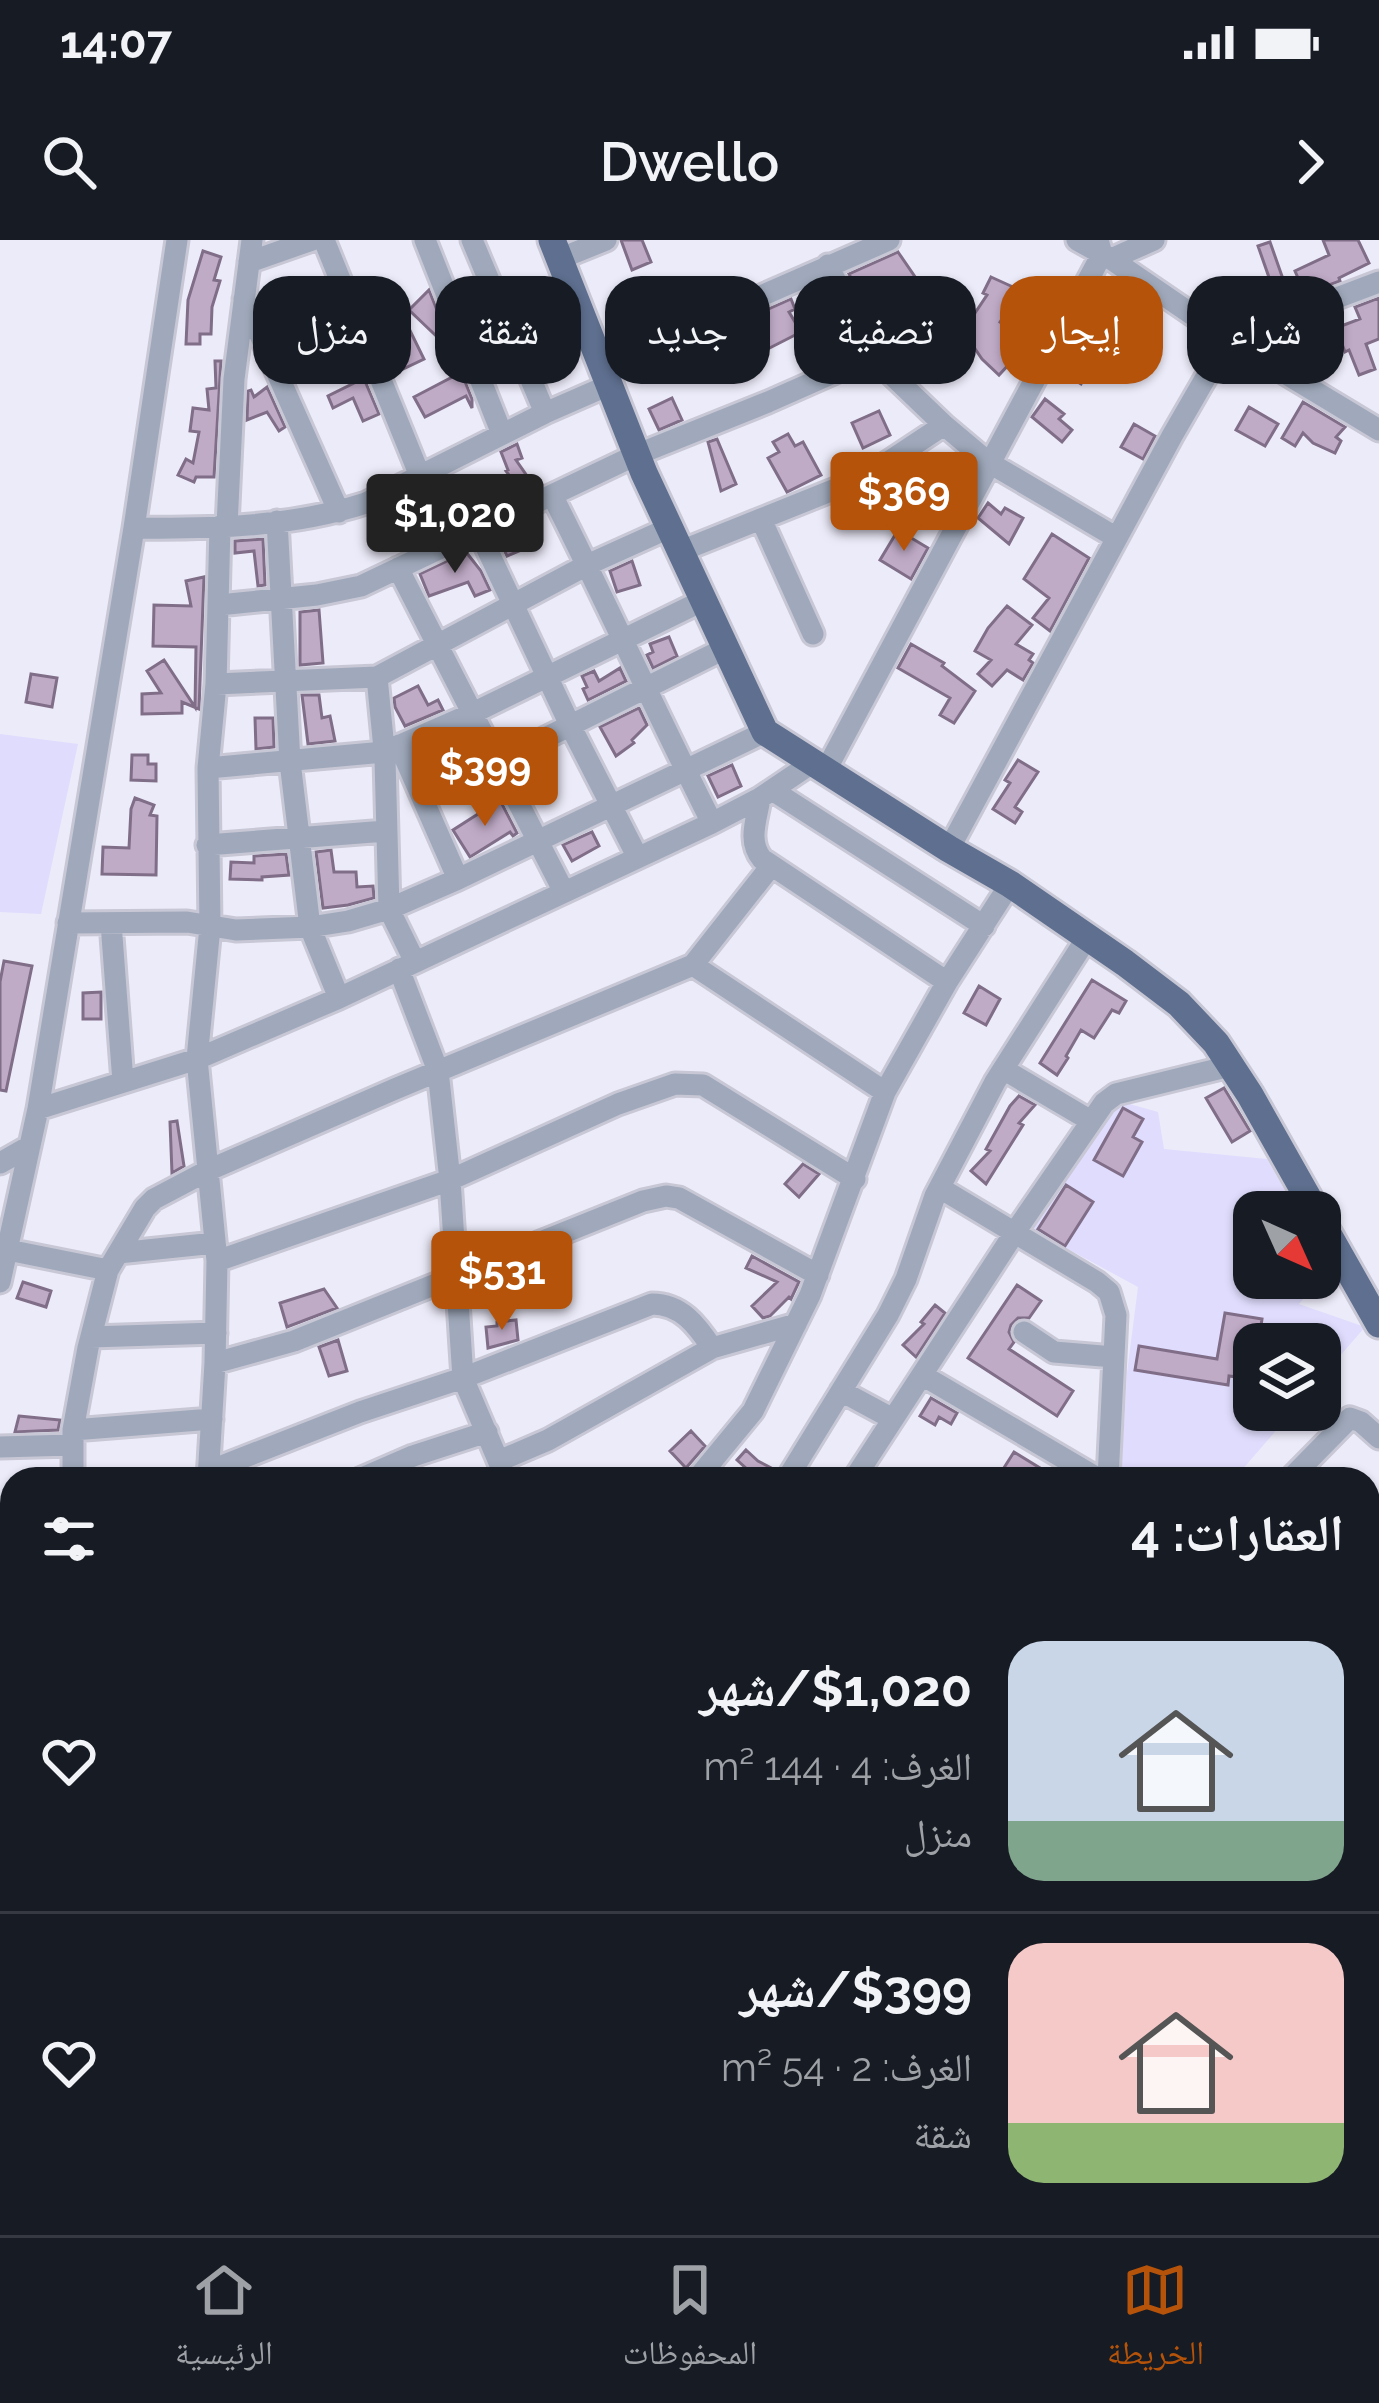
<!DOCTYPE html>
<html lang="ar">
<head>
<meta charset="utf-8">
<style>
	body { margin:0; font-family:Raleway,"Noto Naskh Arabic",sans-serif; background:#242831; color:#f1f3f6; direction:rtl; height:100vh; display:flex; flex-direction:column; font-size:45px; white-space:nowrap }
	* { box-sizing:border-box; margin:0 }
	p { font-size:39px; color:#9ea1a6 }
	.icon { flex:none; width:66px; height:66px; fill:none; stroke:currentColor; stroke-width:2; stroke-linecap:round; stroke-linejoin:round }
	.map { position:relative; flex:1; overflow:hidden; direction:ltr }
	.drawer { position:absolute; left:0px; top:1227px; width:1380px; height:768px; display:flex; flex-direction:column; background:#171b24; border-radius:36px 36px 0 0; box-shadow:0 3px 9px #0004; direction:rtl }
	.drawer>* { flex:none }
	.banner { position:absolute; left:36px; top:36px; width:1308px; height:108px; direction:rtl; display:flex; gap:24px }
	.needle { width:78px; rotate:135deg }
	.controls { position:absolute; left:1233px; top:951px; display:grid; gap:24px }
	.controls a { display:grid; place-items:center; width:108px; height:108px; border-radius:24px; background:#171b24; box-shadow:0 3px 9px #0004; font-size:60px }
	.price { position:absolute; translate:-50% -102px; padding:0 27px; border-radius:12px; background:#b45309; color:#fff; font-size:39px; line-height:78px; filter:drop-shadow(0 3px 6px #0008) }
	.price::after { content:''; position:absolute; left:50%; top:72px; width:36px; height:27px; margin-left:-18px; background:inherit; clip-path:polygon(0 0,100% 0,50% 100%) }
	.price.on { background:#222; color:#fff }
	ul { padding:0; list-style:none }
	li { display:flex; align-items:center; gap:36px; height:300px; padding:0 36px }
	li+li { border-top:3px solid #363941 }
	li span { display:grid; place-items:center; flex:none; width:336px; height:240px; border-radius:36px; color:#555 }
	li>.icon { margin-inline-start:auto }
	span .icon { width:144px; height:144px; fill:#fffc; stroke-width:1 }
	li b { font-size:51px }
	h2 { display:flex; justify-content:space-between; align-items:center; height:144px; padding:0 36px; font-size:51px }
	.chip { padding:0 42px; border-radius:36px; background:#171b24; box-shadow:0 3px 9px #0004; font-size:42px; line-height:108px }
	.chip.on { background:#b45309; color:#fff }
	.status { display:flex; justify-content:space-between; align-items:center; height:84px; padding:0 60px; background:#171b24; direction:ltr }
	.status svg { height:33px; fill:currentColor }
	header { display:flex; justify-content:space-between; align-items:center; height:156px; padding:0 36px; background:#171b24; font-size:54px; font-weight:600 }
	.menu { display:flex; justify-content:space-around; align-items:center; height:168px; border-top:3px solid #363941; background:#171b24; font-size:33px; color:#9ea1a6 }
	.menu a { display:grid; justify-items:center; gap:6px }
	.menu .on { color:#b45309 }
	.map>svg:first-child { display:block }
	.built { fill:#dfdcfd }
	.green { fill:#f0cbdf }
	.building { fill:#c0abc7; stroke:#806d87; stroke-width:3 }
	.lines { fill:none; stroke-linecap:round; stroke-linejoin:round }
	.minor-casing { stroke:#c8c7d5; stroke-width:27 }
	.major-casing { stroke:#c8c7d5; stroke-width:33 }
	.minor { stroke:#9fa9bb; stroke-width:21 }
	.major { stroke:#5e6f8f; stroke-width:27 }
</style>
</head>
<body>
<div class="status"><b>14:07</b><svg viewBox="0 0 49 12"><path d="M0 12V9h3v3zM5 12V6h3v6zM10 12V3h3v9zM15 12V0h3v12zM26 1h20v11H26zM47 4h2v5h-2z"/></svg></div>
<header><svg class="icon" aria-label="forward" viewBox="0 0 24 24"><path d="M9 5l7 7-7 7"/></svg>Dwello<svg class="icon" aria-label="search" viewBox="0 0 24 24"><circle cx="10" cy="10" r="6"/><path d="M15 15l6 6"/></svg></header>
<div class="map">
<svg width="1379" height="1995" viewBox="0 0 1379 1995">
	<rect width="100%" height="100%" fill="#ecebf9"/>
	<path class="built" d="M 0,494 L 78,504 L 41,674 L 0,672 Z
		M 1119,861 L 1158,872 L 1164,909 L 1267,919 L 1297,972 L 1254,972 L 1254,1038 L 1314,1038 L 1312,1048 L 1299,1064 L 1365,1087 L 1320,1139 L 1320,1104 L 1254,1104 L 1254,1170 L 1294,1170 L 1234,1239 L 1121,1239 L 1127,1133 L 1138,1047 L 1031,989 Z"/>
	<path class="green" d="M 322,1983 L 394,1983 L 412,1995 L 313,1995 Z"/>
	<path class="building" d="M 621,0 L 642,0 L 651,22 L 632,30 Z
		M 1323,0 L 1358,0 L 1369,23 L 1339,38 L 1340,41 L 1299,56 L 1292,41 L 1298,38 L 1295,31 L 1329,15 Z
		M 1270,2 L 1283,39 L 1271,43 L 1258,6 Z
		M 203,11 L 221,17 L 214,40 L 220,41 L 212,67 L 211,94 L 200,94 L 200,104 L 186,104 L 188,60 Z
		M 898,12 L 944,79 L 883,105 L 849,34 Z
		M 991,37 L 1013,47 L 1006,73 L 1000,82 L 1020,96 L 1040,75 L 1048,83 L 1038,95 L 1041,97 L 1024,128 L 1012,121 L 999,135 L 982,119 L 963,91 L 987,55 L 983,53 Z
		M 429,50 L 454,113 L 409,70 Z
		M 394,58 L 424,119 L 401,130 L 371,69 Z
		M 1379,58 L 1379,99 L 1366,104 L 1375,129 L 1359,135 L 1349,110 L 1345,112 L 1336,88 L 1360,79 L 1355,67 Z
		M 791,59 L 795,69 L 789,72 L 801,92 L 752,117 L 748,111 L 715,123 L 707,102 L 758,82 L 755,75 Z
		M 1087,74 L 1110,88 L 1103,101 L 1106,102 L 1081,144 L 1060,131 L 1087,90 L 1082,84 Z
		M 456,119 L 472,159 L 472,168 L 466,156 L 425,177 L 414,157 L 456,135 L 450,121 Z
		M 215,121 L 221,121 L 214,237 L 196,237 L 194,242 L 178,235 L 186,219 L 193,223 L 199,192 L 190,191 L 193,168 L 209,170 L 207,149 L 216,148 Z
		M 359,127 L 379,174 L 363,181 L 353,158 L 333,168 L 328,156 L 358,141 L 353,131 Z
		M 267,147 L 285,187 L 279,191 L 267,172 L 247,180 L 248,151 L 251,150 L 254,157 Z
		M 672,158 L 682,180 L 659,190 L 649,169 Z
		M 1045,159 L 1064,174 L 1059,179 L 1072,190 L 1062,202 L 1032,177 Z
		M 1303,162 L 1345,187 L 1336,197 L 1341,201 L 1335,213 L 1313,203 L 1303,193 L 1295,206 L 1282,198 Z
		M 1249,167 L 1278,184 L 1265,206 L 1236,190 Z
		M 879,171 L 890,195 L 863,208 L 852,183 Z
		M 1134,184 L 1155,196 L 1143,219 L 1121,207 Z
		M 788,194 L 795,206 L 803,202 L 821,235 L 787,252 L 768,218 L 779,212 L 773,202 Z
		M 717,199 L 736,244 L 721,251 L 708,202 Z
		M 517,204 L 522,218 L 516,220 L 527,236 L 516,244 L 506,231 L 508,230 L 501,212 Z
		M 988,263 L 1001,274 L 1005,268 L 1023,278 L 1009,304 L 978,278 Z
		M 523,285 L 531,306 L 507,316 L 498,297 Z
		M 898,290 L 928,308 L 911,339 L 880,320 Z
		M 1052,294 L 1089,318 L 1050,391 L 1033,378 L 1049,358 L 1024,339 Z
		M 263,299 L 265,345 L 258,346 L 254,311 L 235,313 L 235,301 Z
		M 466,312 L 481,331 L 490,350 L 475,356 L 468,342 L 429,356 L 420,334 Z
		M 632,321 L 640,345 L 617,352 L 610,331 Z
		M 204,337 L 199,469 L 182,462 L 182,473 L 142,474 L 142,454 L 161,453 L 147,431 L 164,420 L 195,467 L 196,407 L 153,406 L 154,365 L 191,366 L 186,341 Z
		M 1007,366 L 1032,385 L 1016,404 L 1033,414 L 1029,420 L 1033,423 L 1023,440 L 1007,430 L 992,446 L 978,434 L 991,420 L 975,411 L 988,388 Z
		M 319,370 L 323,423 L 300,425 L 300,372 Z
		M 669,397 L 677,416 L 653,428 L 647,415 L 653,412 L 650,404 Z
		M 911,404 L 944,423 L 942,426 L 975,451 L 954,483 L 940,475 L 950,458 L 898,428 Z
		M 620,428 L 626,441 L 588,460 L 583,449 L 587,447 L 582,436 L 594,431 L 599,441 Z
		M 31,434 L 57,438 L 52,467 L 26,462 Z
		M 418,446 L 428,465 L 438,460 L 443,470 L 405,486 L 395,467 L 394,458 Z
		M 302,455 L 319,455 L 322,478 L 330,476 L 335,501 L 308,504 Z
		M 639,468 L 647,485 L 632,500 L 634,503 L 616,516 L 600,487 Z
		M 255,478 L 273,478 L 274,507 L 256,509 Z
		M 132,515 L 148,515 L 148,524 L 156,524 L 156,541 L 131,540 Z
		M 1018,520 L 1038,532 L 1015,567 L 1022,572 L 1015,583 L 993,569 L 1010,543 L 1005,540 Z
		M 732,525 L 741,546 L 718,557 L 708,536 Z
		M 135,558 L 154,565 L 150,575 L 157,576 L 156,635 L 102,634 L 103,607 L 129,608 L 131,569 Z
		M 500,560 L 517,593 L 513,596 L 510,592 L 470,617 L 453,590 Z
		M 592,592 L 599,606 L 572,621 L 563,605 Z
		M 331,610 L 334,632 L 356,632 L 357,647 L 373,646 L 374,658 L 348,665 L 323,668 L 316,612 Z
		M 286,614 L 289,635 L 262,637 L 262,640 L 230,639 L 231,622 L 254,623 L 254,616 Z
		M 4,721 L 32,726 L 6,851 L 0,850 L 0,742 Z
		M 1092,740 L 1126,761 L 1119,773 L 1112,770 L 1094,798 L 1081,790 L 1066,816 L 1068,818 L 1057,835 L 1040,823 Z
		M 979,746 L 1000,759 L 986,785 L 964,773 Z
		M 101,752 L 101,779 L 83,779 L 83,753 Z
		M 1224,848 L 1250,891 L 1232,902 L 1206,858 Z
		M 1019,856 L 1035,865 L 1019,883 L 1023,885 L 986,944 L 971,931 L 990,911 L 986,909 L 1010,866 Z
		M 1123,868 L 1143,879 L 1133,897 L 1142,902 L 1123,936 L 1094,920 Z
		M 177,881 L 184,926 L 172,933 L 170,882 Z
		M 803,924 L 819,934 L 799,957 L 785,944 Z
		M 1066,945 L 1093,962 L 1065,1006 L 1038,989 Z
		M 752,1016 L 799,1042 L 791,1059 L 789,1057 L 770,1076 L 763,1078 L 752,1066 L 777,1042 L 746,1028 Z
		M 23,1042 L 51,1051 L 46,1067 L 17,1058 Z
		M 1017,1045 L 1041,1061 L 1029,1078 L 1018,1078 L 1011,1085 L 1009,1092 L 1014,1102 L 1009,1109 L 1073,1151 L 1057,1176 L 968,1118 Z
		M 324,1049 L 337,1068 L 287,1087 L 280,1063 Z
		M 935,1065 L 945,1073 L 916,1117 L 903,1105 L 924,1084 L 921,1082 Z
		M 1225,1073 L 1262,1079 L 1258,1104 L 1254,1104 L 1252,1139 L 1229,1136 L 1228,1145 L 1135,1130 L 1139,1106 L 1217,1119 Z
		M 516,1080 L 518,1100 L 488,1108 L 486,1087 L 497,1086 L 497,1082 Z
		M 338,1100 L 347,1131 L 329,1136 L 319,1107 Z
		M 931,1158 L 957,1173 L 951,1184 L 939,1177 L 935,1185 L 920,1176 Z
		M 19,1176 L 60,1180 L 58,1190 L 15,1192 Z
		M 691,1191 L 705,1206 L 686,1228 L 670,1211 Z
		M 746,1210 L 758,1221 L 775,1230 L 772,1239 L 765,1239 L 747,1229 L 737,1220 Z
		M 1014,1212 L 1058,1239 L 1007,1239 L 1000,1234 Z"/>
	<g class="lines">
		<defs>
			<path id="minor" d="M 324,0 L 420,236
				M 425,0 L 502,194
				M 472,0 L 545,173
				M 1077,0 L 1111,19 L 1228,99 L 1379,190
				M 559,19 L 606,0
				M 1111,19 L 1154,0
				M 249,22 L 312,0
				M 828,25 L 872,116 L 944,185 L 988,222 L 1117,298
				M 244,59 L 339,272
				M 601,126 L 889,0
				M 552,255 C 607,364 657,474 712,583
				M 761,279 L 813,394
				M 277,281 L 290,522 L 310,687 L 339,758
				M 227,286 L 234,139 L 252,0
				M 134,288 C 211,289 292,287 366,263 L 545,173 L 609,145
				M 478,290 L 570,485 L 637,616
				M 681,311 L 843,246 L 879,228 L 944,185
				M 398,328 L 564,652
				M 219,365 L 317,355 L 361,346 L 636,215 L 768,162 L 872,116
				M 377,437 L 385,519 L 389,669 L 415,722
				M 216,444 L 377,437 L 587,325 L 669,288
				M 399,505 L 458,639
				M 208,528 L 384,512 L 473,473 L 704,360
				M 826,530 L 1102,14 L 1098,0
				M 772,550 L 984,686
				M 421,555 L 497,522 L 726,408
				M 760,558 C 757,579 747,601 762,619 L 947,742
				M 207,605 L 386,591
				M 949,609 L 1172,196 L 1228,99 L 1379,42
				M 68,683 L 187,682 L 236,690 L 310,687 L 348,681 L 389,669 L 458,639 L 765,492
				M 111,683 L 123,842
				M 693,725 L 885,852
				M 399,729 L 438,831 L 450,940 L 463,1138 L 506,1239
				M 1003,829 L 1091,881
				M 38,869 L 197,819 L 339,758 L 712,583 L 760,558 L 812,523
				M 0,923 L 30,906
				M 940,948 L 1097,1042 L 1109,1052 L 1116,1075 L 1108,1239
				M 8,1010 L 108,1030
				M 118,1013 L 215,1003
				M 217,1021 L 450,940 L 618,864 L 675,844 L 703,845 L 855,939
				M 0,1042 L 38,869 L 134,288 L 177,0
				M 1024,1092 L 1054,1112 L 1114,1117
				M 91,1097 L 216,1093
				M 215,1123 L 294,1101 L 643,961 L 666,956 L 679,958 L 818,1035
				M 922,1135 L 1099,1239
				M 841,1151 L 893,1179
				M 73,1190 L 212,1179
				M 0,1207 L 72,1205
				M 499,1221 L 548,1200 L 712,1108 L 796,1084
				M 209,1231 L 360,1172 L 463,1138 L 652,1064 C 681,1064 697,1085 712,1108
				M 73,1239 L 73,1190 L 88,1108 L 108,1030 L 145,968 L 154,959 L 209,930 L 395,849 L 693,725 L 771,626
				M 208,1239 L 215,1123 L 217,1021 L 197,819 L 210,687 L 208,528 L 216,444 L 220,286
				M 360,1239 L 413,1216 L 487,1192
				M 697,1239 L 753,1171 L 810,1055 L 885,852 L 947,742 L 1010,644
				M 787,1239 L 888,1075 L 906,1039 L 935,956 L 995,842 L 1088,696
				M 854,1239 L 1015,992 L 1104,863 L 1116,854 L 1230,826
				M 1290,1239 L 1350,1178 L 1361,1182 L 1379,1198
				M 1368,1301 L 1379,1310
				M 1368,1347 L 1379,1334
				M 0,1454 L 12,1453
				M 1368,1520 L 1379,1529
				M 1368,1612 L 1379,1600
				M 446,1983 L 462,1995
				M 1279,1983 L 1294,1995
				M 569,1995 L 577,1983"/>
			<path id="major" d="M 552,0 L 644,233 L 765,492 L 949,609 L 1010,644 L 1125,723 L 1179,764 L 1216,803 L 1250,855 L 1316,972
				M 1320,980 L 1379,1084
				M 1368,1681 L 1379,1669
				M 1122,1993 L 1137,1983"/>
		</defs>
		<use href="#minor" class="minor-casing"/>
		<use href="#major" class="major-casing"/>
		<use href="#minor" class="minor"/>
		<use href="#major" class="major"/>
	</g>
</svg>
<div class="controls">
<a><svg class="needle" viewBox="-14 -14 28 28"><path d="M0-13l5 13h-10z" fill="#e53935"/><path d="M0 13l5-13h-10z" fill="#9ea1a6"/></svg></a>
<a><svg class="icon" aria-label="layers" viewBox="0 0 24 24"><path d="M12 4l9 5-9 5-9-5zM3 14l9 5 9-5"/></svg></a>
</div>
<b class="price" style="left:904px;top:314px">$369</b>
<b class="price on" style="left:455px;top:336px">$1,020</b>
<b class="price" style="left:485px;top:589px">$399</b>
<b class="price" style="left:502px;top:1093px">$531</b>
<div class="banner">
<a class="chip">شراء</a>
<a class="chip on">إيجار</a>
<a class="chip">تصفية</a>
<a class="chip">جديد</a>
<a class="chip">شقة</a>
<a class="chip">منزل</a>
</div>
<section class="drawer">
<h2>العقارات: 4<svg class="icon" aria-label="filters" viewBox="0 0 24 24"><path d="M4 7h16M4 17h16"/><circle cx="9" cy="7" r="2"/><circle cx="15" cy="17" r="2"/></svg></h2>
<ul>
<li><span style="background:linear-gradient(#c9d6e8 75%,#7fa58c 0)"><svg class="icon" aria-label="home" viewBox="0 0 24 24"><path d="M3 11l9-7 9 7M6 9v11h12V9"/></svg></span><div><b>$1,020/شهر</b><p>الغرف: 4 · 144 m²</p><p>منزل</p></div><svg class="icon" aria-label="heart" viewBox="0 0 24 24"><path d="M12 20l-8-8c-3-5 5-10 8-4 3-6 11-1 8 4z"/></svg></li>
<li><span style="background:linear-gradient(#f6c9c9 75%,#8fb573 0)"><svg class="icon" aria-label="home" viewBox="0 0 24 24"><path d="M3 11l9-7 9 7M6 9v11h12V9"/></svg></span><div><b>$399/شهر</b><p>الغرف: 2 · 54 m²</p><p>شقة</p></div><svg class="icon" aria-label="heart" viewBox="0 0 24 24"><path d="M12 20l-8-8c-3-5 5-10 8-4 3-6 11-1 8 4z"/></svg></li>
</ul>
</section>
</div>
<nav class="menu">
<a class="on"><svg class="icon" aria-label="map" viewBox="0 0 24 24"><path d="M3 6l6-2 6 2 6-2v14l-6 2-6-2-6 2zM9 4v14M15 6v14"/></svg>الخريطة</a>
<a><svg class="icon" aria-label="saved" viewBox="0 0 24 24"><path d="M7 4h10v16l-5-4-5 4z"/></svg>المحفوظات</a>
<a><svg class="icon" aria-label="home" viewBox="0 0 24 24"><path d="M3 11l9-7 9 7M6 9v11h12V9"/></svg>الرئيسية</a>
</nav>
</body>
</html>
